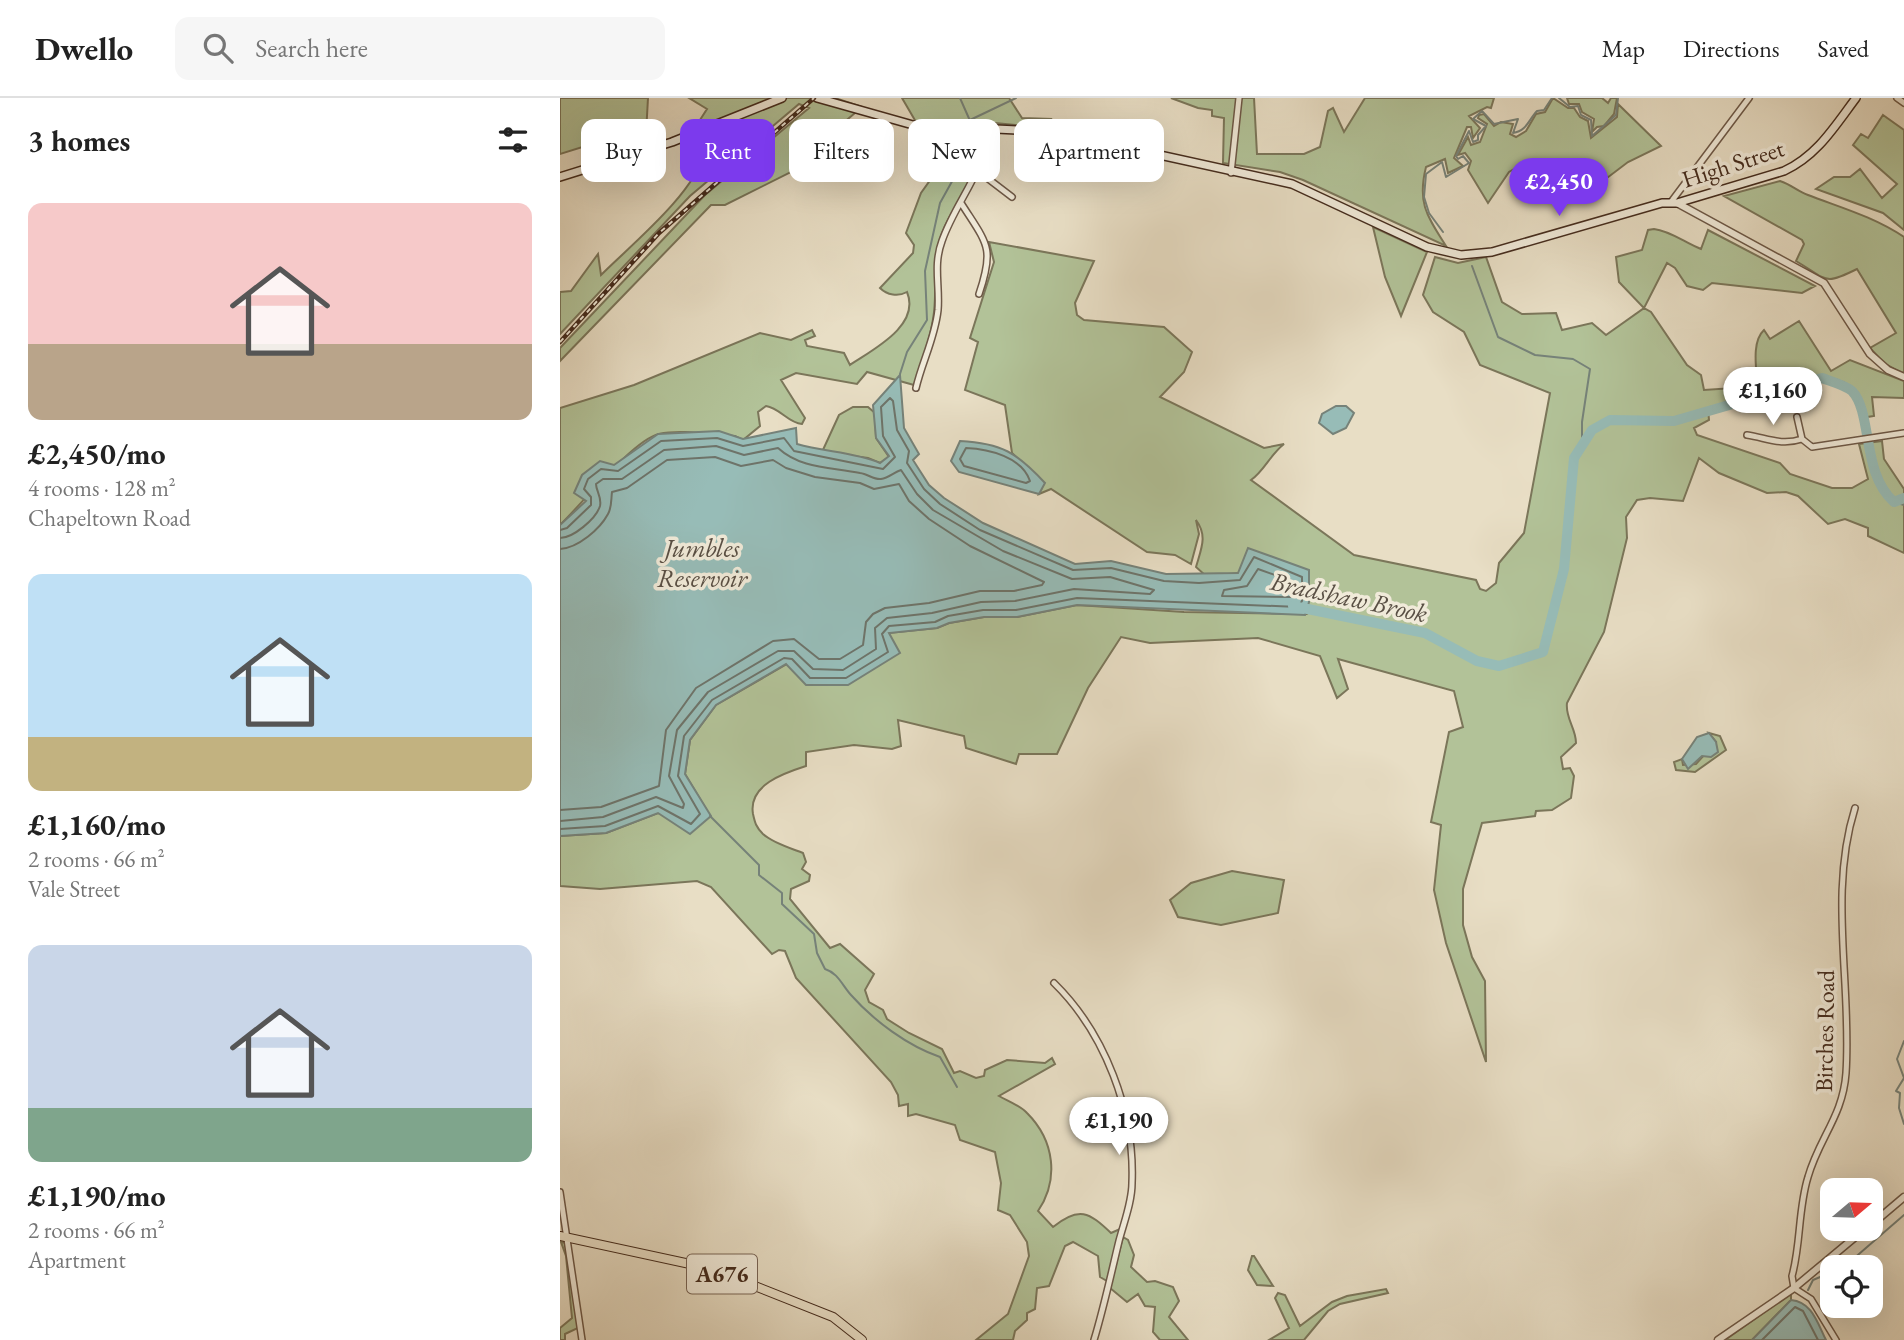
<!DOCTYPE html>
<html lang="en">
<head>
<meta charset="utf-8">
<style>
	body { margin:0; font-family:"EB Garamond",serif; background:#f6f6f6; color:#222; height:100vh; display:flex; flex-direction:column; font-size:26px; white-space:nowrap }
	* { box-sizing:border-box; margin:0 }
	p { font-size:23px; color:#767676 }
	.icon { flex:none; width:38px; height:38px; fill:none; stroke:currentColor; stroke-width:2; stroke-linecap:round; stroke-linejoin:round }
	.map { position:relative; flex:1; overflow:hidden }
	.details { display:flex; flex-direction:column; background:#fff; width:560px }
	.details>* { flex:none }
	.banner { position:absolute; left:21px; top:21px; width:665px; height:63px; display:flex; gap:14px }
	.needle { width:46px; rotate:71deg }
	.fabs { position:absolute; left:1260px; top:1080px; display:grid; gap:14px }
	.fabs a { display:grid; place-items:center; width:63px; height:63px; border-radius:14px; background:#fff; box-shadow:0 7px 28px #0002; font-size:35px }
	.price { position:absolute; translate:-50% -60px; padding:0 16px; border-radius:24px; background:#fff; color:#222; font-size:23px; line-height:46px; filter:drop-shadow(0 2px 4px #0008) }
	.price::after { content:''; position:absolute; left:50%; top:42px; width:21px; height:16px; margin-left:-10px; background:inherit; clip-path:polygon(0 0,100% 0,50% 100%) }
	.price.selected { background:#7c3aed; color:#fff }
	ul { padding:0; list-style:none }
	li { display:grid; align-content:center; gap:14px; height:371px; padding:0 28px }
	li span { display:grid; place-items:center; height:217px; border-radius:14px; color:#555 }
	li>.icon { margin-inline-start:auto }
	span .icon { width:126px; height:126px; fill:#fffc; stroke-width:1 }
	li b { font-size:30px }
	h2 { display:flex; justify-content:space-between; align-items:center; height:84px; padding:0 28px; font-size:30px }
	.chip { padding:0 24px; border-radius:14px; background:#fff; box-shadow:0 7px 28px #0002; font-size:24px; line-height:63px }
	.chip.selected { background:#7c3aed; color:#fff }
	header { display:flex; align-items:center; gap:42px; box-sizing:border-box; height:98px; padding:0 35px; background:#fff; border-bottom:2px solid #e0e0e0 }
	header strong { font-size:33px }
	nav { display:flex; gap:38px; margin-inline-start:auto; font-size:24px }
	.search { width:490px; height:63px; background:#f6f6f6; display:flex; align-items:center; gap:18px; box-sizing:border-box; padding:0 24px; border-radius:14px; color:#767676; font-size:26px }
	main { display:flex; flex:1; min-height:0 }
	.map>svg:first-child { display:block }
	.green { fill:#b2c298; stroke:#7b765a; stroke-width:2 }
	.water { fill:#97bcb7; stroke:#768279; stroke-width:2 }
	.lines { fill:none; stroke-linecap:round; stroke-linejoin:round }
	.shore { stroke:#6e746a; stroke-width:2 }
	.stream { stroke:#768279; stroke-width:2 }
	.river { stroke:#97bcb7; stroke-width:10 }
	.minor-casing { stroke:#6d5847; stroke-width:8 }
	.tertiary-casing { stroke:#6d5847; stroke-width:9 }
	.secondary-casing { stroke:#442b1d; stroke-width:10 }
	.primary-casing { stroke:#442b1d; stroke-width:10 }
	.minor { stroke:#f0ead9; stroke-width:5 }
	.tertiary { stroke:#f0ead9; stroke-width:6 }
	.secondary { stroke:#f0ead9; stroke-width:7 }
	.primary { stroke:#e8dec5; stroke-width:8 }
	.rail-casing { stroke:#442b1d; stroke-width:4.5 }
	.rail { stroke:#f0ead9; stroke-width:2; stroke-dasharray:5; stroke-linecap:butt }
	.labels { text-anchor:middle; stroke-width:7; stroke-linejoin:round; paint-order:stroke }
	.shield { fill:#f0ead9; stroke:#786455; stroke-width:2 }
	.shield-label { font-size:23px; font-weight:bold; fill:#442b1d }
	.street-label { font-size:24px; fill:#442b1d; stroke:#f0ead9 }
	.water-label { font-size:26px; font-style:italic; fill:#594f44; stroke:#f0ead9 }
</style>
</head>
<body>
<header>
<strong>Dwello</strong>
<div class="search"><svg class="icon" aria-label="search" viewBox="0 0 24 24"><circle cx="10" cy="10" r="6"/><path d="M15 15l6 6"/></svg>Search here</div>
<nav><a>Map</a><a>Directions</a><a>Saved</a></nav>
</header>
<main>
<section class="details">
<h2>3 homes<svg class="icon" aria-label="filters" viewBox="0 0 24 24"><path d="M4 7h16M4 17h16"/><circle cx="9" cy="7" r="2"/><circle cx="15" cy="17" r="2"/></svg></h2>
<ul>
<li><span style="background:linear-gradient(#f6c9c9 65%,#b9a48a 0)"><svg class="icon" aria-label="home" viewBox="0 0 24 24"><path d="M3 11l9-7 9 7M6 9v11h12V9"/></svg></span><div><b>£2,450/mo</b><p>4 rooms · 128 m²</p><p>Chapeltown Road</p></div></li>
<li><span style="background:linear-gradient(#bfe0f5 75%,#c2b280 0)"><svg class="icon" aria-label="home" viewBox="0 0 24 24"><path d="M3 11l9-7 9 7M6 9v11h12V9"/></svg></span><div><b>£1,160/mo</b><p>2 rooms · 66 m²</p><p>Vale Street</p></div></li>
<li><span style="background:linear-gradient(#c9d6e8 75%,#7fa58c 0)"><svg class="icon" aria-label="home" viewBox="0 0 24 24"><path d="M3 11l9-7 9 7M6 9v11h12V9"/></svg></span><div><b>£1,190/mo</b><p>2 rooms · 66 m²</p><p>Apartment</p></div></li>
</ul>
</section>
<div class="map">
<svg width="1344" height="1242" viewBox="0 0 1344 1242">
	<rect width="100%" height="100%" fill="#e8dec5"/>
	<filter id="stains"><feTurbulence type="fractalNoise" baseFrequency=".00286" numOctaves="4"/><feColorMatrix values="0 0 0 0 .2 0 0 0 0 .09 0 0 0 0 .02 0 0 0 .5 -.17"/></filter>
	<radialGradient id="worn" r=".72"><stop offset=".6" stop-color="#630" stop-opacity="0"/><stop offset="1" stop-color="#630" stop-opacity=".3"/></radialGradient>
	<path class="green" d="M 0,0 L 88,0 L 86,36 L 38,63 L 32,46 L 0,56 Z
		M 129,0 L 275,0 L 302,9 L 274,33 L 259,60 L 165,107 L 151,107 L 0,263 L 0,250 L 145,97 L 249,10 L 239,6 L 130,98 L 0,236 L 0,194 L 11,193 L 38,156 L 41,177 C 72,146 134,96 145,54 L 135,45 L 138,25 L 147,11 Z
		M 342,0 L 449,0 L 462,20 L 491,21 L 488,30 L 435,25 L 356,24 Z
		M 611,0 L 694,0 L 697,56 L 744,56 L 760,49 L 768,13 L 773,10 L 784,34 L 805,0 L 934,0 L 931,10 L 927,9 L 909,18 L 920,30 L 913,40 L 911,29 L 907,29 L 894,60 L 903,68 L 888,75 L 885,61 L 866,69 C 857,105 867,118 886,148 L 743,82 L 720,74 L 663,65 L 664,20 L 652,18 L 652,12 L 638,10 Z
		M 993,0 L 1008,10 L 1014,10 L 1020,19 L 1028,23 L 1031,40 L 1057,19 L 1058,6 L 1101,48 L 1068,64 L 1047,80 C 1023,53 983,78 956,70 L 949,74 L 928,105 L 908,72 L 911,63 L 905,55 L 898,57 L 908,39 L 911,47 L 920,44 L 927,26 L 918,20 L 919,17 L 924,16 L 934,28 L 941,24 L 953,26 L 950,36 L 956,39 L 966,33 L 976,16 L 985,14 Z
		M 1007,0 L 1042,0 L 1048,5 L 1051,0 L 1057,0 L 1054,16 L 1044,28 L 1037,29 L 1032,34 L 1034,21 L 1022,14 L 1019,6 L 1009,6 Z
		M 1323,17 L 1344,32 L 1344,132 L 1323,115 L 1256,91 L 1274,79 L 1290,79 L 1300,71 L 1322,100 L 1337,86 L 1293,47 L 1301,36 L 1308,40 Z
		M 403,36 L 424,36 C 425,69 404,93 389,120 C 369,157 378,177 374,214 C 371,240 362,263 354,287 L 307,274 L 297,286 L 236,275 L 221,282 L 245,320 L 242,326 C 228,325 220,310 206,308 L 198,314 L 200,328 L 183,342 L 175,338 C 152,337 122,331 99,336 C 73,342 22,406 0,427 L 0,310 L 74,287 L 200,235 L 231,242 L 252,232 L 255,238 L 245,242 L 247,248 L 284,255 L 290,267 C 312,252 361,228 347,194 C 338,199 327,197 320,190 L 353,155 L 354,147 L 346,135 L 361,95 Z
		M 1220,83 C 1232,87 1237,93 1248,97 C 1282,110 1314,119 1344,139 L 1344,276 L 1325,266 L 1310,250 L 1336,235 L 1297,171 C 1263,188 1268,182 1236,163 L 1244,146 L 1242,142 L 1164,98 Z
		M 813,129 L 867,154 L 841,218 L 825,179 Z
		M 1094,131 C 1111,133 1125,145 1141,151 L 1148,132 L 1255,188 L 1242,195 L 1152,185 L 1143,192 L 1127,188 L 1115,170 L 1107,165 L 1084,210 L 1091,214 L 1127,267 L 1141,277 L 1144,292 L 1189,289 L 1197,282 C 1196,268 1192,243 1204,232 L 1210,241 L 1239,223 L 1271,273 L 1290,262 L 1344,283 L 1344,300 L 1312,299 L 1314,318 L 1307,319 C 1293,244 1195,295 1148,311 L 1149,322 L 1134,330 L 1137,337 L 1220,365 L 1230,376 L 1272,390 L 1292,390 L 1308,381 L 1299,346 L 1322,343 L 1324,361 L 1344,391 L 1344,455 L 1308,438 L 1308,430 L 1285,421 L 1268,426 L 1238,398 L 1226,394 L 1207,395 L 1159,375 L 1139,360 L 1123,403 L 1090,400 L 1077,402 L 1066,419 L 1067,440 L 1044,534 L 1007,605 C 1005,620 1016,630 1016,645 L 1001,659 L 1003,671 L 1010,670 L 1014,678 L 1011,700 L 992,712 L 976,713 L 975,718 L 922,725 L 903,791 L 903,827 L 912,859 L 925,883 L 926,964 L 886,845 L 874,792 L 881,727 L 871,724 L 889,634 L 903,629 L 894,593 L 778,561 L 788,591 L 777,600 L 760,558 L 698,540 L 590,545 L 561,539 L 528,590 L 497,656 L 459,656 L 456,666 L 406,650 L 404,638 L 338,622 L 341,648 L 332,651 L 294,647 L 246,654 L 246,668 C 224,675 188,687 193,716 C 195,725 196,729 203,736 C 213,745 230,750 243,755 L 246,764 L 242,771 L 250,777 L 249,783 L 231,791 L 230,801 L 270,850 L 280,846 L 314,876 L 305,892 L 309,904 L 323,912 L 327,921 L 349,935 L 382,951 L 394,975 L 400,973 L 416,980 L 424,978 L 425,972 L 447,962 L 485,965 L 492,960 L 495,966 L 439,998 C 448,1003 461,1008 467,1015 C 495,1043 499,1082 478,1113 L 493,1129 C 519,1108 529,1114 551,1135 L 560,1131 L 547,1183 L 540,1179 L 538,1158 L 513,1144 L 505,1148 L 489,1188 L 477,1190 L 475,1211 L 467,1215 L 467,1222 L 455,1233 L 453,1242 L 416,1242 L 448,1216 L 469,1158 L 467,1144 L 450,1117 L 438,1112 L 441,1085 L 435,1054 L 400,1042 L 395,1027 L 356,1016 L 348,1018 L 348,1006 L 339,1008 L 338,997 L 331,984 L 236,880 L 225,853 L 219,852 L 212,856 L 151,789 L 137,783 L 40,791 L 0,788 L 0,738 L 46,735 L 98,715 L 150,718 L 125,676 L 130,642 L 156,607 L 227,566 L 328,535 L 377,530 L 389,525 L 424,519 L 457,519 L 517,507 L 624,514 L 745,516 L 678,475 L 646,478 L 636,469 C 641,451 648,438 636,422 L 639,436 L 631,466 L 615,457 L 587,454 L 491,391 L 479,396 L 484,385 L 452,355 L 445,307 L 405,292 L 418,244 L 410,240 L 434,164 L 429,144 L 534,163 L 515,205 L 517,217 L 524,222 L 604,229 L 632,254 L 624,274 L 600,299 L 704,350 L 724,346 C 710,357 704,373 691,382 L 794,457 L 916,482 L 920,491 L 926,493 L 936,485 L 939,465 L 964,435 L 990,295 L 920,267 L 904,234 L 873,214 L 863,197 L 875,159 L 898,165 L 926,159 L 942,204 L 962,216 L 996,215 L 1002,232 L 1032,225 L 1046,237 L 1084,210 L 1059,184 L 1056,159 L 1082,152 L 1088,132 Z
		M 293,309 L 308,309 L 315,315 L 316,340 L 329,359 L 320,365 L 308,360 L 262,354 L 279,317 Z
		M 1149,635 L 1160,638 L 1166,652 L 1135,674 L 1116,672 L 1114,664 L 1122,661 L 1123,667 L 1136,666 L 1156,644 Z
		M 672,773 L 724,782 L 718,815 L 661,827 L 618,819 L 610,802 L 631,785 Z
		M 563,1139 L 568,1142 L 574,1157 L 571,1169 L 587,1184 L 595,1183 L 613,1189 L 619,1203 L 609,1219 L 628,1242 L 600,1242 L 593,1234 L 595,1209 L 585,1208 L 578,1196 L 567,1204 L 550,1190 Z
		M 1,1144 L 7,1145 L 18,1230 L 5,1236 L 5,1242 L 0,1242 L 0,1230 L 12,1220 L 6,1158 Z
		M 692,1158 L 694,1158 L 713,1188 L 697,1187 L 688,1172 Z
		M 826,1191 L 828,1195 L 780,1206 L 768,1213 L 744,1242 L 709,1242 L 729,1230 L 715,1200 L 718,1195 L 725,1197 L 740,1228 L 772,1204 L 787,1198 Z
		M 1231,1195 L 1231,1202 L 1192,1242 L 1165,1242 Z"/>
	<path class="water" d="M 340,277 L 344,330 L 359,356 L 353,362 L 369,387 L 384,400 L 423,425 L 515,466 L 551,463 L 606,476 L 678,475 L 688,450 L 749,472 L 749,504 L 745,517 L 517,507 L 457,519 L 424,519 L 389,525 L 377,530 L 329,535 L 340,555 L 288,587 L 246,587 L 226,566 L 156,607 L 130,642 L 125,676 L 151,718 L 130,736 L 98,715 L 46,735 L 0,738 L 0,427 L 26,403 L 14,395 L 22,377 L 40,363 L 54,367 L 98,336 L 159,333 L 183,341 L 236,330 L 237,346 C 264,354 295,354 320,365 L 329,358 L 316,340 L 313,307 Z
		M 776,308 L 786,308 L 794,315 L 786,330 L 773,336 L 759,325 L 762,316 Z
		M 400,343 C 442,345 457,355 485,385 L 479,396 L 399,374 L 391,363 Z
		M 1149,635 L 1156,644 L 1158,654 L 1151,659 L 1142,658 L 1128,671 L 1122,661 L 1137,639 Z
		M 1231,1202 C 1252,1204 1257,1224 1266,1242 L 1192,1242 Z"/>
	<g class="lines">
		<path class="shore" d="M 406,350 C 429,351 462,359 470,383 L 466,385 L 404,368 L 400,361 Z
			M 0,432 L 7,430 L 31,407 L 31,399 L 24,391 L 28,381 L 41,371 L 58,373 L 101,343 L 157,340 L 183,348 L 224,340 L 234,353 L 323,371 L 335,359 L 323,338 L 321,309 L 330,300 L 333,303 L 337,332 L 349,353 L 347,365 L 364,391 L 380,406 L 420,432 L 513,472 L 551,470 L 604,483 L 639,485 L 680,482 L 694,459 L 742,479 L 742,503 L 738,509 L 517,500 L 456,512 L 423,512 L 388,518 L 375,524 L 329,528 L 322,536 L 328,554 L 286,580 L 250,580 L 232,561 L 224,560 L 152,602 L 124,638 L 118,678 L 140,716 L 131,726 L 98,708 L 45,728 L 0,731
			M 0,440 C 13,440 36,421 40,408 C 42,399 36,393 36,386 L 43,381 L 62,381 L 104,352 L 156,348 L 184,357 L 218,350 C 241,371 271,369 300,375 C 308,376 314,382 321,381 C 329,380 334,374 341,372 L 357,396 L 373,412 L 443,453 L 512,481 L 550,479 L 594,492 L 590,496 L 514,491 L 455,503 L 421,504 L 372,515 L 327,520 L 315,530 L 316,551 L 283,572 L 253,571 L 234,553 L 218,553 L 148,594 L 117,632 L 109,678 L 124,706 L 123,710 L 96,699 L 43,719 L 0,723
			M 0,451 C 18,450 40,431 48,416 C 52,409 51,401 52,394 L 67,390 L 107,362 L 155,359 L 181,368 L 213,362 L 226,370 L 255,379 L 300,385 L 314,391 L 339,386 L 349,403 L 369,421 L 410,448 L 484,484 L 482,487 L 454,493 L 420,493 L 369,505 L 325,510 L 313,516 L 306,524 L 303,547 L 280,561 L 259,561 L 234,541 L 213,543 L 136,590 L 106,632 L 99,688 L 41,709 L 0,712
			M 698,471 L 732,483 L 732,499 L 662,498 L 664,492 L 687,488 Z
			M 1202,1242 L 1235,1209 L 1243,1213 L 1258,1242"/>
		<path class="stream" d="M 400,0 L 411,25
			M 999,0 L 1010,9 L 1018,8 L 1021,17 L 1031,22 L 1032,38 L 1056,17 L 1058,0
			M 410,22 L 456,0
			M 883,134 L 869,115 L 864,99 L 866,76 L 882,64 L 886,79 L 909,65 L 903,58 L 898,61 L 896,58 L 909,33 L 913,44 L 918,42 L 918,37 L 926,28 L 913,21 L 922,13 L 934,26 L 958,21 L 953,35 C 967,33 969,21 977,13 L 984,12 L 992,0
			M 912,168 L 938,239 L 975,257 L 1013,261 L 1030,271 L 1022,324 L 1022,347
			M 340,276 L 347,254 L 367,222 L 365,173 L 380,105 L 415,42 L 415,36
			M 1334,404 L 1344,407
			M 150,718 L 199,767 L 199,777 L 222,795 L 222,806 L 254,836 L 257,855 L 265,871 C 278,875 282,887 291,897 C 314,923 348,948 380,959 L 397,989
			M 1344,943 L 1337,961 L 1344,980 L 1336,993 L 1340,995 L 1339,1010 L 1344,1026
			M 1284,1169 L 1344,1117
			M 1248,1192 L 1253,1182 L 1272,1174"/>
		<path class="river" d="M 733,508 L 865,535 L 917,563 L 939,568 L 983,554 L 1004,471 L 1014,360 L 1032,332 L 1050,322 L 1114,323 L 1262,280 C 1270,283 1285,287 1292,293 C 1313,315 1301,375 1334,404 L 1344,400"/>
		<defs>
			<path id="minor" d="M 1337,0 L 1344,5
				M 418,73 L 452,99
				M 671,75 L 679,0
				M 1111,104 L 1189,0
				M 401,105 C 427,146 435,149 419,196
				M 356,290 C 362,264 375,240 378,212 C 380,188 373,167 382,143 C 396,103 425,74 429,30
				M 1237,319 L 1242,341 L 1252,349 L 1344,335
				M 1187,337 C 1207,340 1221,348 1242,341
				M 494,885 C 545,935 575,1014 572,1085 C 572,1104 564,1124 559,1143 C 551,1176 544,1209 534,1242
				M 0,1094 L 22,1242
				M 1276,1242 L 1251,1201 L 1234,1190 L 1232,1178 C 1241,1146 1238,1111 1248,1079 C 1259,1040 1283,1018 1286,975 C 1292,886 1268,796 1295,710"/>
			<path id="tertiary" d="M 1117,105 L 1264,185 L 1310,256 L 1328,272 L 1344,279
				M 1311,1127 L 1344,1099
				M 1158,1242 L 1234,1190 L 1306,1130"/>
			<path id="secondary" d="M 257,0 L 353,27 L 457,32 L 545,45 L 732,86 L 867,149 L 901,157 L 932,154 L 1102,105 L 1117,105 L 1224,73 C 1257,58 1275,28 1296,0
				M 0,79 L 112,44 L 222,0"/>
			<path id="primary" d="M 0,1138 L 130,1166 L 167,1177 L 273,1219 L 302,1242"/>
		</defs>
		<use href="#minor" class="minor-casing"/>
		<use href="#tertiary" class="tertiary-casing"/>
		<use href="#secondary" class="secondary-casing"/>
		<use href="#primary" class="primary-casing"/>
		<use href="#minor" class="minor"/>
		<use href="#tertiary" class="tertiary"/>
		<use href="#secondary" class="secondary"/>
		<use href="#primary" class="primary"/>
		<defs>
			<path id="rail" d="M 0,244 L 99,135 L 254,0"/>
		</defs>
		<use href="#rail" class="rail-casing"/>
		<use href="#rail" class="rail"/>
	</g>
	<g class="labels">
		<rect class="shield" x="127" y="1156.5" width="70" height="39" rx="5"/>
		<g class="shield-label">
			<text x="162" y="1184">A676</text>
		</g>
		<g class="street-label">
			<text transform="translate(1173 66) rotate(-18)" y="8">High Street</text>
			<text transform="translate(1265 933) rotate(-89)" y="8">Birches Road</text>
		</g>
		<g class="water-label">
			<text x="142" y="459">Jumbles<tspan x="142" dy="30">Reservoir</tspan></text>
			<text transform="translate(789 499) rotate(12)" y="9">Bradshaw Brook</text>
		</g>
	</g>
	<rect width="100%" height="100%" filter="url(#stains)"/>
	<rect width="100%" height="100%" fill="url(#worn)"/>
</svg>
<div class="fabs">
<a><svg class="needle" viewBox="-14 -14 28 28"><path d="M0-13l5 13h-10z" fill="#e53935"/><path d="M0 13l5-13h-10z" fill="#767676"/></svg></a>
<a><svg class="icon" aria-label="locate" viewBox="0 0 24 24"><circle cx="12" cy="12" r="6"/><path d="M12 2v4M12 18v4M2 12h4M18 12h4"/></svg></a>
</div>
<b class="price selected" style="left:999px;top:120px">£2,450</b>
<b class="price" style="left:1213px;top:329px">£1,160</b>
<b class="price" style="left:559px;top:1059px">£1,190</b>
<div class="banner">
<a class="chip">Buy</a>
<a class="chip selected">Rent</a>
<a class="chip">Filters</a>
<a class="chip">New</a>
<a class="chip">Apartment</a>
</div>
</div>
</main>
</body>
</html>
